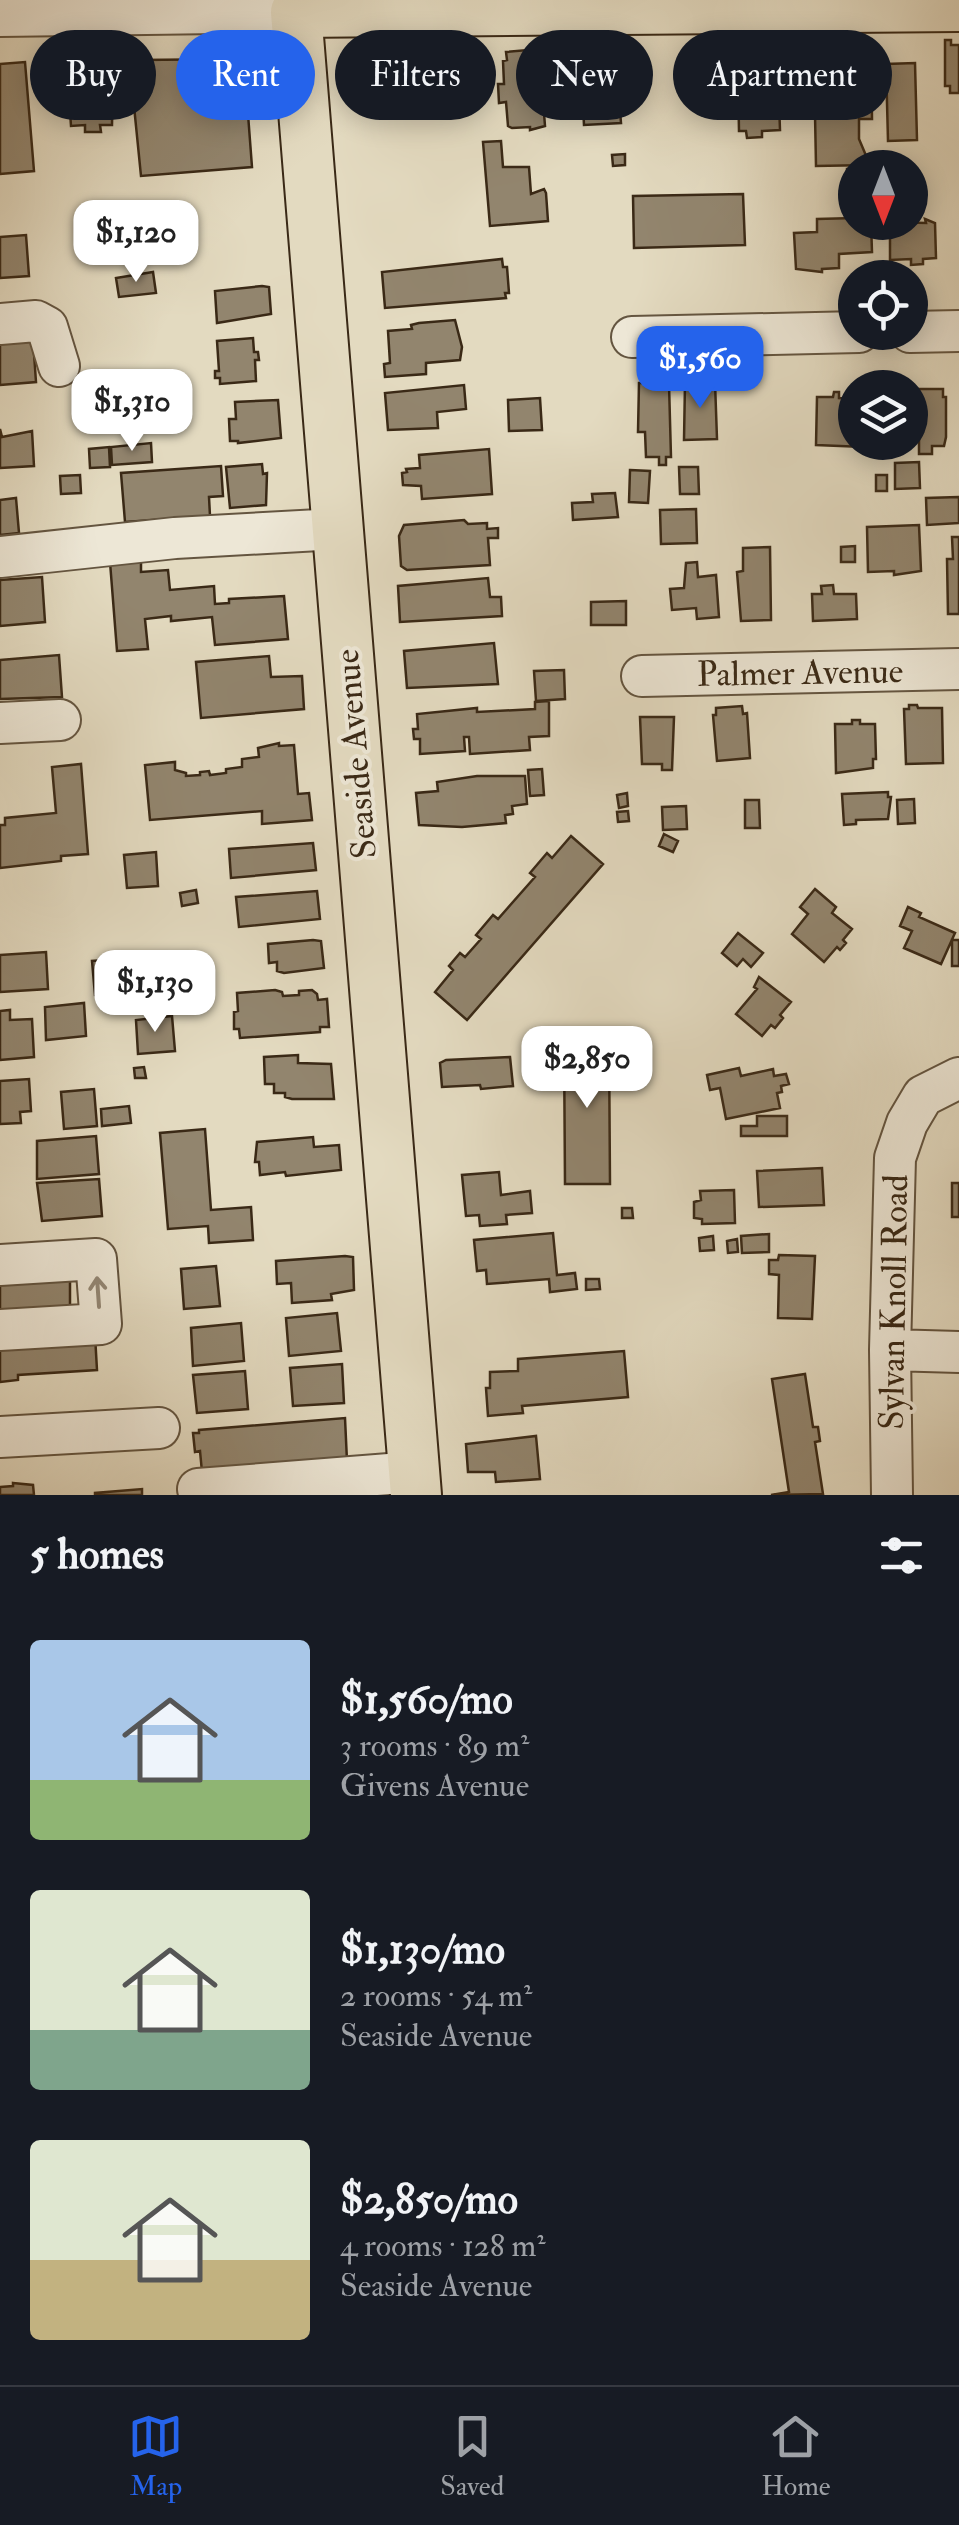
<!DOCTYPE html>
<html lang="en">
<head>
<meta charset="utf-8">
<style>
	body { margin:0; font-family:"IM FELL Double Pica",serif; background:#20242c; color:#f1f3f6; height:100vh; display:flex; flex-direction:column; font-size:38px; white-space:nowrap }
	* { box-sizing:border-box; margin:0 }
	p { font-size:32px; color:#9ea1a6 }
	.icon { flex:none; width:55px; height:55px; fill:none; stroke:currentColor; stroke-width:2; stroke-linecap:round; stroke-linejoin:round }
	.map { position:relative; height:1495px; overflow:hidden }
	.side { display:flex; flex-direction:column; background:#171b24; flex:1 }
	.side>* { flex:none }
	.banner { position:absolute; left:30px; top:30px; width:900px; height:90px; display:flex; gap:20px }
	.needle { width:65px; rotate:180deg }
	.buttons { position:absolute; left:838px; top:150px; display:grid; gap:20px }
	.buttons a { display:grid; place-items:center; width:90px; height:90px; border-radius:50%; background:#171b24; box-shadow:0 5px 25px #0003; font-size:50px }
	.price { position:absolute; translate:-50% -85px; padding:0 22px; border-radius:20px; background:#fff; color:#222; font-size:32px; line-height:65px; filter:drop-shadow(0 2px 5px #0008) }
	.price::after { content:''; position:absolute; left:50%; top:60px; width:30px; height:22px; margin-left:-15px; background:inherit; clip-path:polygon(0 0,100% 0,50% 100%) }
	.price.active { background:#2563eb; color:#fff }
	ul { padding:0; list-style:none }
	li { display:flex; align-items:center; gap:30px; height:250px; padding:0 30px }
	li span { display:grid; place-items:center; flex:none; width:280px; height:200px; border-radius:10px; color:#555 }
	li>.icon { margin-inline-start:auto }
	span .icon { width:120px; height:120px; fill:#fffc; stroke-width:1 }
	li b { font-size:42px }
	h2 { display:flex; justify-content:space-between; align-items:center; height:120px; padding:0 30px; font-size:42px }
	.chip { padding:0 35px; border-radius:45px; background:#171b24; box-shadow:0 5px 25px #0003; font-size:35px; line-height:90px }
	.chip.active { background:#2563eb; color:#fff }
	.tab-bar { display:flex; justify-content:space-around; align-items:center; height:140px; border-top:2px solid #363941; background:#171b24; font-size:28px; color:#9ea1a6 }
	.tab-bar a { display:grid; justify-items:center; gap:5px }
	.tab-bar .active { color:#2563eb }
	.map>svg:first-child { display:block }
	.building { fill:#92856e; stroke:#3a2916; stroke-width:2.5 }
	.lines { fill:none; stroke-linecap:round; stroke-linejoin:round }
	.minor-casing { stroke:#645540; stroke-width:44 }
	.major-casing { stroke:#3a2916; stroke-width:54 }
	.minor { stroke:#ede7d6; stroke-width:40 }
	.major { stroke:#e3dac0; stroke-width:50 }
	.oneway { stroke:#948876 }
	.labels { text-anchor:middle; stroke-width:8; stroke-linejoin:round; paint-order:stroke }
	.street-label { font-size:35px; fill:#3a2916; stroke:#ede7d6 }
</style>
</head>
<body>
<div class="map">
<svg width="959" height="1495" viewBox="0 0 959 1495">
	<rect width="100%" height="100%" fill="#e3dac0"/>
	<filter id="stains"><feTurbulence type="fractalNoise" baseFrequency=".002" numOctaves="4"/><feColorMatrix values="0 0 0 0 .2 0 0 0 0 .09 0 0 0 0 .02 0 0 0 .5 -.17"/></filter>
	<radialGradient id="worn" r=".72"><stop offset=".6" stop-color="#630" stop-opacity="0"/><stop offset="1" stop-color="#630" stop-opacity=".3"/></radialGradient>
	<path class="building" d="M 945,40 L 951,40 L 951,45 L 959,45 L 959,93 L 950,93 L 950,86 L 945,86 Z
		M 871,43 L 872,119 L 859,119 L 859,139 L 870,165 L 816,166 L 815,114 L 828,114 L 826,44 Z
		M 590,44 L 610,48 L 612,85 L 618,85 L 621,123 L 584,125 L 580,49 L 590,49 Z
		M 539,49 L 545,126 L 530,130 L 530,127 L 512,128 L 508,126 L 506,102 L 499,103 L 498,84 L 504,84 L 503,61 L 507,60 L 506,52 Z
		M 544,52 L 560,52 L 562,75 L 545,76 Z
		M 239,59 L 244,61 L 252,167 L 141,176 L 133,96 L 136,96 L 133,62 L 139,60 Z
		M 97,60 L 97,66 L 113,66 L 112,125 L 100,125 L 101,132 L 85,132 L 85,125 L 71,126 L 67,67 L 85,66 L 85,61 Z
		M 25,62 L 34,171 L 0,174 L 0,64 Z
		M 915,63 L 917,140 L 888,141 L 886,64 Z
		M 778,74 L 780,130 L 762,131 L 762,137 L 747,138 L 746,131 L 739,131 L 738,76 Z
		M 501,141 L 503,167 L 529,167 L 531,194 L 544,189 L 546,193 L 548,221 L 490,226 L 483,142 Z
		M 625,154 L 625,165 L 613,166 L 612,155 Z
		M 847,169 L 855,169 L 855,185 L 847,185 Z
		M 743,194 L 745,245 L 634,248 L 633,196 Z
		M 855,218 L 855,222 L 871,222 L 872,252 L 839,254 L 839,268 L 822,269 L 822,272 L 796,269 L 794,233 L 817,232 L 817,219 Z
		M 925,219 L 935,223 L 936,258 L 923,259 L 923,264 L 911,265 L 911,259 L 890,260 L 890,222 L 926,223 Z
		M 26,235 L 29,276 L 0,278 L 0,237 Z
		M 502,259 L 503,267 L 507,267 L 509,293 L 505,293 L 506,298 L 385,308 L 382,272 Z
		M 153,272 L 156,293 L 119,297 L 116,278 Z
		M 262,286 L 269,287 L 271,314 L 217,323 L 215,291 Z
		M 455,320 L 462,347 L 460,360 L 426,363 L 426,374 L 385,377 L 384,364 L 390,363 L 388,331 L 412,329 L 411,325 L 419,323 Z
		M 253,338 L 254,352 L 258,352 L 259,360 L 255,360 L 256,381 L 220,384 L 220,378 L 215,378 L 215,371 L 219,371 L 217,341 Z
		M 33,339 L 36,382 L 0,385 L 0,342 Z
		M 650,378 L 658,378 L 658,384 L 669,384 L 671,457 L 666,457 L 666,465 L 659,465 L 659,457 L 646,457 L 645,432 L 638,432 L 639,383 L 650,383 Z
		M 695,379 L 715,382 L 717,439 L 684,440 L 685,383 L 696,383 Z
		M 138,381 L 139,392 L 125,394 L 124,382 Z
		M 464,385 L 466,409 L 437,412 L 438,428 L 388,430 L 385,393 Z
		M 910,389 L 943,389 L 943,397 L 946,397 L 946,437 L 944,446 L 932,446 L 932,454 L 919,454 L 919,438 L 910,437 Z
		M 834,392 L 839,392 L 839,398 L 855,399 L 855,442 L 864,442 L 864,447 L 816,445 L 817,397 L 833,397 Z
		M 540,398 L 542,430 L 509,431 L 508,400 Z
		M 278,400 L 281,438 L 238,443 L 238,441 L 230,441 L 229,419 L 236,419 L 235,402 Z
		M 0,429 L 2,437 L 32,431 L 34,466 L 0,468 Z
		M 151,443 L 152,462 L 112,465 L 111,447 Z
		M 109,447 L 110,467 L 90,468 L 89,449 Z
		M 489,449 L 492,494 L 422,499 L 421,486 L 403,485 L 402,473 L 407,472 L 406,469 L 420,468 L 419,455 Z
		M 919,462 L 920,488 L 895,489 L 895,463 Z
		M 262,464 L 263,474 L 267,473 L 266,505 L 230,508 L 226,467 Z
		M 221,466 L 223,496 L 209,497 L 210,516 L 125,522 L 121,473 Z
		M 679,467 L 698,467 L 699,494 L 680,494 Z
		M 630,470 L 650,471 L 648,503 L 629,502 Z
		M 80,475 L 81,493 L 61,494 L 60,476 Z
		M 876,475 L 887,475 L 887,491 L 876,491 Z
		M 615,493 L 618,517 L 573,520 L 572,503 L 593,502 L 592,494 Z
		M 959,497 L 959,523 L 927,525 L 926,498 Z
		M 16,498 L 19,533 L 0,535 L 0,500 Z
		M 696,509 L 697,543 L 661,544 L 660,510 Z
		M 464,520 L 468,524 L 487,523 L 487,529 L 498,528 L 498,538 L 488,538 L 490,565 L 407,570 L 401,566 L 399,536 L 404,525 Z
		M 919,525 L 921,571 L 894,575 L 894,571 L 868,572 L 867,527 Z
		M 952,537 L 959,537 L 959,614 L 948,614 L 947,559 L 953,559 Z
		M 855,546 L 855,562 L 841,562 L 841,547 Z
		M 770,547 L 771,620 L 741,621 L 737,572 L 743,571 L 743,548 Z
		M 141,559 L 141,572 L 168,570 L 170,590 L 214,586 L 215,604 L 229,603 L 229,599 L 284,596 L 288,639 L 215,645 L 212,617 L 171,621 L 171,616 L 145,619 L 148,649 L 117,651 L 110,562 Z
		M 697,562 L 698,577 L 716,575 L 719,617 L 697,619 L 696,608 L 672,610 L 670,589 L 684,588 L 686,563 Z
		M 42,577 L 45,622 L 0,626 L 0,580 Z
		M 488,578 L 490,597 L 501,597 L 502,616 L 400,622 L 398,586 Z
		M 833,585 L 834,594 L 856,594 L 857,619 L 813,621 L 812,594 L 822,594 L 821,586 Z
		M 626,601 L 626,625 L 591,625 L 591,602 Z
		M 494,643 L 498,684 L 407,688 L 404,651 Z
		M 59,655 L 62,697 L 0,699 L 0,660 Z
		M 269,656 L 271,677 L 302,676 L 304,709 L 201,718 L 196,662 Z
		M 564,670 L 565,699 L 536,701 L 534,671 Z
		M 549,701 L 549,736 L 529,737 L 530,750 L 470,754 L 469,737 L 464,737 L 465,751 L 420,754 L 420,739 L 414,739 L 413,729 L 418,729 L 417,714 L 477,708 L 477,712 L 535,709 L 535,702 Z
		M 909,705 L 917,705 L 918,708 L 942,708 L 943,763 L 906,764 L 904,709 L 909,709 Z
		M 742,706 L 743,714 L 747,713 L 750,758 L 717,761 L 713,715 L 716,715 L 716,708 Z
		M 640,717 L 674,717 L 672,770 L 662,770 L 662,764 L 642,764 Z
		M 852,720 L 860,720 L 860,724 L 875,724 L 876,759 L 873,759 L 873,768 L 836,773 L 835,724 L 852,724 Z
		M 279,743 L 279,746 L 294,745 L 298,794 L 309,793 L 312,820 L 262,824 L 262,811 L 150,820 L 145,765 L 175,762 L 175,770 L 186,773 L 186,776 L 200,775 L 200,772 L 209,771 L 210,775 L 226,773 L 226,769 L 242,767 L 242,759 L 259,757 L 258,748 Z
		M 81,764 L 88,854 L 61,856 L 61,861 L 0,868 L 0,825 L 5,825 L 5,818 L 56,813 L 52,767 Z
		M 542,769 L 544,795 L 530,796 L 528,770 Z
		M 477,776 L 525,776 L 527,804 L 512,806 L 513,814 L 505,815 L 506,823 L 462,827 L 419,825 L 416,793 L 438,791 L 437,782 Z
		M 888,792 L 888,797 L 891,797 L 888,819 L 856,820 L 856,824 L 844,825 L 842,794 Z
		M 627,793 L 628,806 L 619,808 L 617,795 Z
		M 914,799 L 915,823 L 898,824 L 897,800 Z
		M 745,800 L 759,800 L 760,828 L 745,828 Z
		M 686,806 L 687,829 L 663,830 L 662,807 Z
		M 628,811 L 629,821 L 618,822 L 617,812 Z
		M 664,834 L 678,841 L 673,852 L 659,846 Z
		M 571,836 L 603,864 L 467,1020 L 435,992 L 453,970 L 449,966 L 460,953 L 465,957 L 481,939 L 476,935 L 493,915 L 498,919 L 535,877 L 530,873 L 547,853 L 552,858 Z
		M 313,843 L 316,870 L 231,878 L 229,849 Z
		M 156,852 L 158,886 L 127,888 L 124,855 Z
		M 815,889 L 836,907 L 832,913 L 852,929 L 843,940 L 846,943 L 840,950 L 837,947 L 824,962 L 792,934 L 808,914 L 800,907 Z
		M 196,890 L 198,903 L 182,906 L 180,893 Z
		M 317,891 L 320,919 L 239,927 L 236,897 Z
		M 908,907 L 921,913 L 919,917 L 955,933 L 941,964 L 904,948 L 912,931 L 900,926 Z
		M 738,933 L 763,953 L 751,967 L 743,959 L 737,966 L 722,953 Z
		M 313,940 L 321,941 L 324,968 L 284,973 L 277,971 L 277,962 L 269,963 L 268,944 Z
		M 952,940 L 959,940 L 959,966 L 952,966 Z
		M 46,952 L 48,989 L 0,992 L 0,955 Z
		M 139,952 L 141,963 L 128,965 L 126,954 Z
		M 119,959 L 121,993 L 95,995 L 92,961 Z
		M 759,977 L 791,1002 L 780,1015 L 783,1018 L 775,1028 L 771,1025 L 762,1036 L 736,1014 L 757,989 L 754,987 Z
		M 275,990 L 282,992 L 283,996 L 299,995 L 299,991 L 312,990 L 317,994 L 318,1000 L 327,999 L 329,1027 L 320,1027 L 320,1032 L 240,1038 L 239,1029 L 234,1029 L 234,1012 L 238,1011 L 237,993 Z
		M 84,1003 L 86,1036 L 46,1040 L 45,1007 Z
		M 10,1010 L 10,1020 L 32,1019 L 34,1057 L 0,1060 L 0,1011 Z
		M 172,1016 L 175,1051 L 138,1054 L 136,1020 Z
		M 609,1038 L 610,1184 L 565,1184 L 564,1039 Z
		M 298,1055 L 298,1063 L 331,1064 L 334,1099 L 292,1099 L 285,1097 L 285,1093 L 274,1093 L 274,1084 L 265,1084 L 264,1057 Z
		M 510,1057 L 513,1086 L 481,1089 L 480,1085 L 442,1087 L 440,1063 L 446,1060 Z
		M 144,1067 L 146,1078 L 135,1078 L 134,1068 Z
		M 739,1068 L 741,1076 L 773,1069 L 774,1076 L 786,1074 L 789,1084 L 781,1086 L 782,1092 L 777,1093 L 780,1108 L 726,1119 L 720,1088 L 710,1090 L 707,1075 Z
		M 29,1079 L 31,1111 L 20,1112 L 21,1123 L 0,1124 L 0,1081 Z
		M 94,1089 L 97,1126 L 64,1129 L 61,1092 Z
		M 129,1106 L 131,1123 L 102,1126 L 101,1109 Z
		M 757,1116 L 787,1116 L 787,1136 L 741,1136 L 741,1126 L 757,1126 Z
		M 205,1129 L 211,1210 L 251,1207 L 253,1240 L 209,1243 L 208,1226 L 168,1229 L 160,1133 Z
		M 96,1136 L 99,1174 L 37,1179 L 37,1141 Z
		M 313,1137 L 314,1147 L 339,1145 L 341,1170 L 286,1176 L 285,1172 L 260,1175 L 259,1162 L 255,1162 L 257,1142 Z
		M 822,1168 L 824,1205 L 759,1207 L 757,1171 Z
		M 499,1172 L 501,1195 L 530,1191 L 532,1213 L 506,1215 L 507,1224 L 480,1226 L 479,1215 L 466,1216 L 462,1175 Z
		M 99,1179 L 102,1216 L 42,1221 L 37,1183 Z
		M 952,1183 L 959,1183 L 959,1217 L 952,1217 Z
		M 734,1190 L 735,1223 L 702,1224 L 702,1219 L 694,1218 L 694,1202 L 701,1200 L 700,1191 Z
		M 622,1208 L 632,1208 L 633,1218 L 622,1218 Z
		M 553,1233 L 557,1275 L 575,1273 L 577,1289 L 550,1292 L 549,1279 L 487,1284 L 486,1270 L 477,1271 L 474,1240 Z
		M 769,1234 L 769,1252 L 742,1253 L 741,1236 Z
		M 713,1236 L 714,1250 L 700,1251 L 699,1238 Z
		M 737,1239 L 738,1252 L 728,1253 L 727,1241 Z
		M 779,1255 L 815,1256 L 812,1319 L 778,1318 L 779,1275 L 769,1274 L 769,1260 L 778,1260 Z
		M 345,1256 L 353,1257 L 354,1290 L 331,1294 L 332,1300 L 292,1303 L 291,1283 L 277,1284 L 276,1261 Z
		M 216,1266 L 220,1306 L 184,1309 L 181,1269 Z
		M 0,1276 L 70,1278 L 70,1319 L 0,1323 Z
		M 586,1279 L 599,1279 L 600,1289 L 586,1290 Z
		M 337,1313 L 341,1351 L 289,1356 L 286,1318 Z
		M 241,1323 L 244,1361 L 193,1366 L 191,1328 Z
		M 95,1335 L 97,1370 L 18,1375 L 18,1380 L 0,1382 L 0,1343 Z
		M 624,1351 L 628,1397 L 522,1406 L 523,1413 L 488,1416 L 486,1388 L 490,1388 L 490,1372 L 518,1371 L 518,1359 Z
		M 342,1364 L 344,1403 L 293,1406 L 290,1368 Z
		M 245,1371 L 248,1409 L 197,1413 L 193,1375 Z
		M 805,1374 L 813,1427 L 818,1427 L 820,1441 L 815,1442 L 823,1494 L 771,1495 L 789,1492 L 772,1379 Z
		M 345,1418 L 347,1461 L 202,1472 L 200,1451 L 195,1452 L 193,1433 L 199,1433 L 199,1430 Z
		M 536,1436 L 540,1479 L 496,1482 L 495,1472 L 468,1472 L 466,1444 Z
		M 13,1483 L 33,1485 L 34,1495 L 0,1495 L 0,1487 L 13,1486 Z
		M 142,1489 L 142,1495 L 95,1495 L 95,1493 Z"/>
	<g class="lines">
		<defs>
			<path id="minor" d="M 0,16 L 296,12
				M 0,324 L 36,321 L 47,327 L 59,366
				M 910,332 L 959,331
				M 632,337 L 859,332
				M 0,557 L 175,538 L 337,529
				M 642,676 L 959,669
				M 0,723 L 60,720
				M 0,1265 L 96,1259 L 101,1324 L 0,1330
				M 890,1350 L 959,1352
				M 0,1437 L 159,1428
				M 198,1489 L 415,1472
				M 892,1495 L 890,1350 L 895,1158 L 907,1123 L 923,1096 L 959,1078"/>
			<path id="major" d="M 416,1495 L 296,12 L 959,6"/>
		</defs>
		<use href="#minor" class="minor-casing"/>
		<use href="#major" class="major-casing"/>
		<use href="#minor" class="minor"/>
		<use href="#major" class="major"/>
	</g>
	<defs><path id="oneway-shaft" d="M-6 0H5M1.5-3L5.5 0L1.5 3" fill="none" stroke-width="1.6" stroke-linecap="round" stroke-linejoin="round" transform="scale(2.5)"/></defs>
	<use class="oneway" href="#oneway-shaft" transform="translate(98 1292) rotate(-94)"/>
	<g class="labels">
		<g class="street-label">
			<text transform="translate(800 672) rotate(-1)" y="12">Palmer Avenue</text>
			<text transform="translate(355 754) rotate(-95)" y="12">Seaside Avenue</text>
			<text transform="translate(893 1302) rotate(-89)" y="12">Sylvan Knoll Road</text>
		</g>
	</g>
	<rect width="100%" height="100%" filter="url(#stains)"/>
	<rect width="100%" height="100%" fill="url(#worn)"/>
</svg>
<div class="buttons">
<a><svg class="needle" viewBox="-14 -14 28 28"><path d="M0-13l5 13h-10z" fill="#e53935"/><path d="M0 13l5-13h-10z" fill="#9ea1a6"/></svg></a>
<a><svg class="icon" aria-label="locate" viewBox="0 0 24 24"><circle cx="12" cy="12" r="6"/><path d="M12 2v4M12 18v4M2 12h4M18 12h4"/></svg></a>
<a><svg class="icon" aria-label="layers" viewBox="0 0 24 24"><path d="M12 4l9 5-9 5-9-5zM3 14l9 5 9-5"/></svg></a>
</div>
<b class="price" style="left:136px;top:285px">$1,120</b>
<b class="price active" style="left:700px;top:411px">$1,560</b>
<b class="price" style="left:132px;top:454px">$1,310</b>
<b class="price" style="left:155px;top:1035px">$1,130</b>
<b class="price" style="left:587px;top:1111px">$2,850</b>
<div class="banner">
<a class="chip">Buy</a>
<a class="chip active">Rent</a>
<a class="chip">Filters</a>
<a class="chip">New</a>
<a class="chip">Apartment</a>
</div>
</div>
<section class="side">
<h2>5 homes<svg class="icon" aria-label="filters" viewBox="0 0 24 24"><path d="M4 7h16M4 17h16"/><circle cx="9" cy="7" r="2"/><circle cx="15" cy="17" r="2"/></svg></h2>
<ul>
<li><span style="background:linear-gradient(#a9c7e8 70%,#8fb573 0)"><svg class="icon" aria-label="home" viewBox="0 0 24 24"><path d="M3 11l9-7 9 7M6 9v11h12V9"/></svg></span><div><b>$1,560/mo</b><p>3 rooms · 89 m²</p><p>Givens Avenue</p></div></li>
<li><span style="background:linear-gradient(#dfe7d0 70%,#7fa58c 0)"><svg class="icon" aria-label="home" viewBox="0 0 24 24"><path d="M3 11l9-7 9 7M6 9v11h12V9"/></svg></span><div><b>$1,130/mo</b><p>2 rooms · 54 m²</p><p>Seaside Avenue</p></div></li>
<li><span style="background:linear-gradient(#dfe7d0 60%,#c2b280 0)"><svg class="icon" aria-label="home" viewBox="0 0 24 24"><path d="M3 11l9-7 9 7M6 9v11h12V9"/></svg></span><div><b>$2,850/mo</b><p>4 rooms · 128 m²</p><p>Seaside Avenue</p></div></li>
</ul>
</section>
<nav class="tab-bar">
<a class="active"><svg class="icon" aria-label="map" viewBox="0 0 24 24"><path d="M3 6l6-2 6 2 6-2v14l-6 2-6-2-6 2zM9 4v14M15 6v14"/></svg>Map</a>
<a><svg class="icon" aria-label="saved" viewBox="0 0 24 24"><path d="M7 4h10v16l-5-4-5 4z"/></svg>Saved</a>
<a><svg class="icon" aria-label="home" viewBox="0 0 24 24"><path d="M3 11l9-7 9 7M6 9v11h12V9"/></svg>Home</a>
</nav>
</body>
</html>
